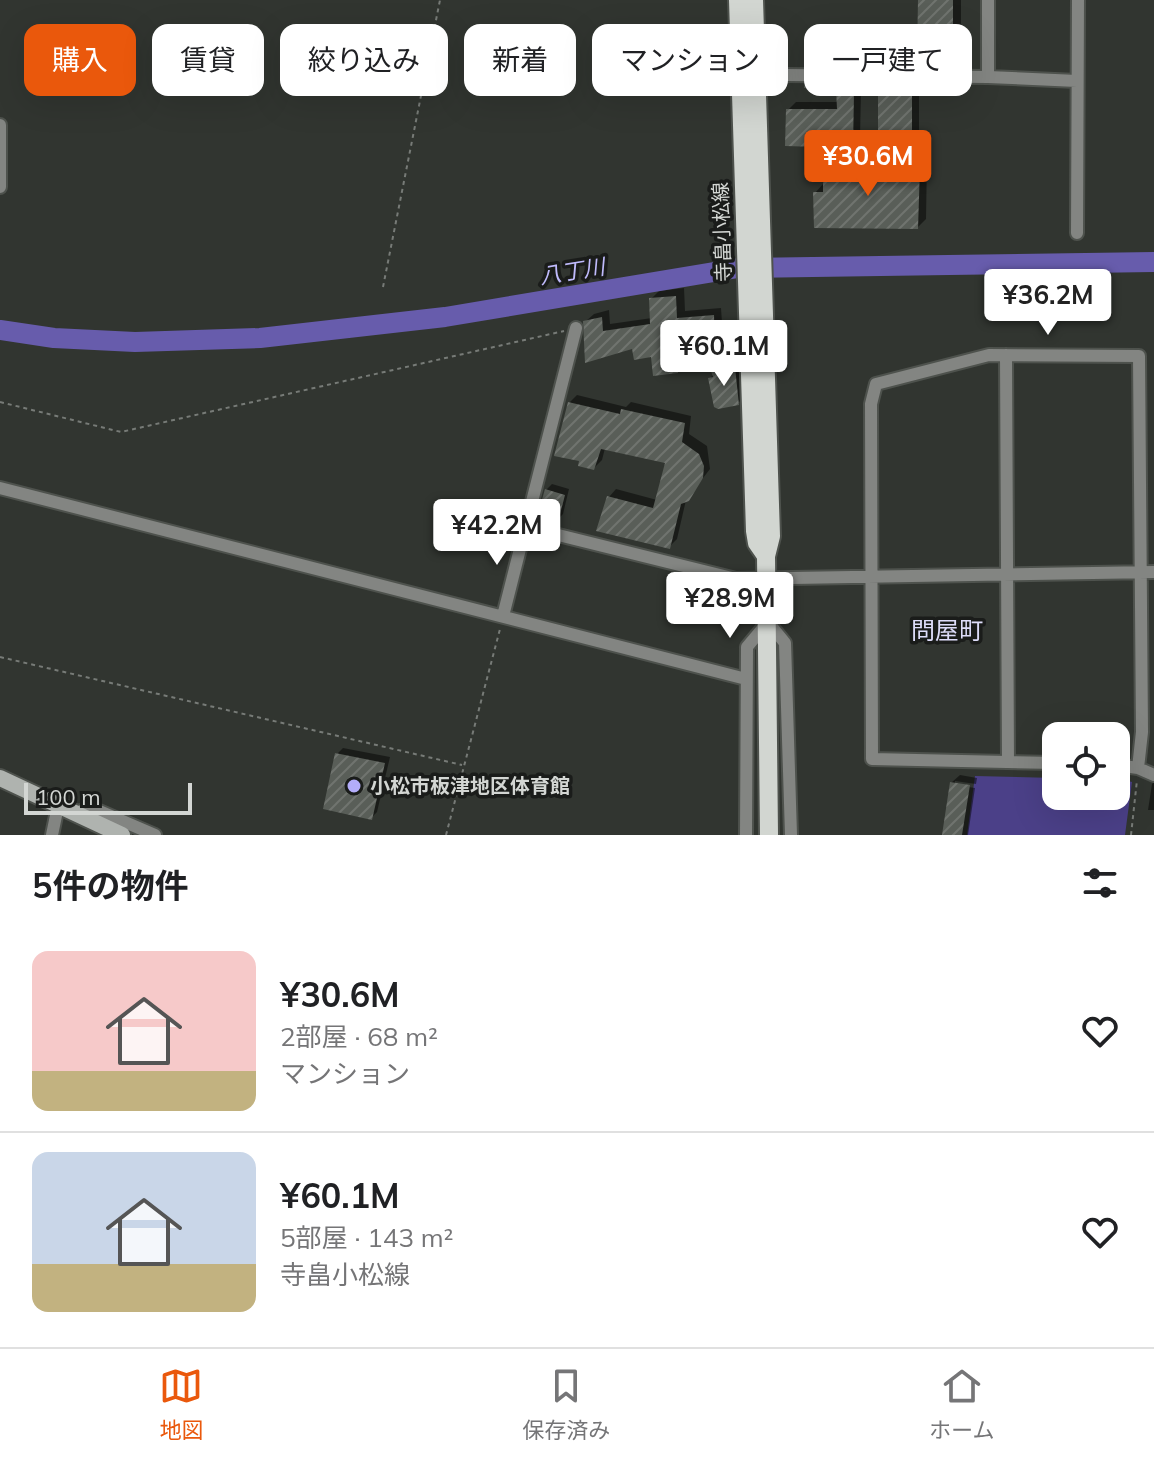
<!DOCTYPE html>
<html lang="ja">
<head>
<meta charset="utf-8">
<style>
	body { margin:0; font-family:Mulish,"Noto Sans JP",sans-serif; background:#f2f2f2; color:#202124; height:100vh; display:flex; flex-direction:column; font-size:30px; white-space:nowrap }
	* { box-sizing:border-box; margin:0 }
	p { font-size:26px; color:#757577 }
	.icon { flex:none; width:44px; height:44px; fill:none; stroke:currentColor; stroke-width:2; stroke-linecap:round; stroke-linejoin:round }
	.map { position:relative; height:835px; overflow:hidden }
	.panel { display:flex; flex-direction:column; background:#fff; flex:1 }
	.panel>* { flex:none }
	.guide { position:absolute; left:24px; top:24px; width:1106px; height:72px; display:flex; gap:16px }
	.controls { position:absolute; left:1042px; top:722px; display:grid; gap:16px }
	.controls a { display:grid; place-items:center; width:88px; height:88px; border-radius:16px; background:#fff; box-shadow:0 8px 32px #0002; font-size:40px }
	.scale { position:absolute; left:24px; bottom:20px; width:168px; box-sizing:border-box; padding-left:8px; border:4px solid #d3d6d3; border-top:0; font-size:22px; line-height:28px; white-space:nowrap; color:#d3d6d3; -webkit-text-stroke:6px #1a1c1a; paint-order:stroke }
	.price { position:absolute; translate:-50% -68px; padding:0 18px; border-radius:8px; background:#fff; color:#222; font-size:26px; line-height:52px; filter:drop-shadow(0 2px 4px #0008) }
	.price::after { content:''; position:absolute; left:50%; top:48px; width:24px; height:18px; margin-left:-12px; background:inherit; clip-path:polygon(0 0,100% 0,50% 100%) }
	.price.current { background:#ea580c; color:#fff }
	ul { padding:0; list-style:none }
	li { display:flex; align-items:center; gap:24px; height:200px; padding:0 32px }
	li+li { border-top:2px solid #e0e0e0 }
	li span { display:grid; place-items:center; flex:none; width:224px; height:160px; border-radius:16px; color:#555 }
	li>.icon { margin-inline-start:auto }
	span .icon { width:96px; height:96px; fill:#fffc; stroke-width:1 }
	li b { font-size:34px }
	h2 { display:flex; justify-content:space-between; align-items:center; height:96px; padding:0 32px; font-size:34px }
	.chip { padding:0 28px; border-radius:16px; background:#fff; box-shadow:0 8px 32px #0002; font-size:28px; line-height:72px }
	.chip.current { background:#ea580c; color:#fff }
	.menu { display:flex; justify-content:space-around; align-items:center; height:112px; border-top:2px solid #e0e0e0; background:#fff; font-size:22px; color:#757577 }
	.menu a { display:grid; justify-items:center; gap:4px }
	.menu .current { color:#ea580c }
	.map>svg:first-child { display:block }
	.green { fill:#4b4088 }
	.shadow { fill:#0007 }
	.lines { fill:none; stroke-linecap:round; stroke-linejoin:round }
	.river { stroke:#675cac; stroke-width:20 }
	.building { fill:url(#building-hatch) }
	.street-casing { stroke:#4e524d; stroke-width:16 }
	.secondary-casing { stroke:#4e524d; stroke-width:20 }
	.primary-casing { stroke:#4e524d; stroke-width:22 }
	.path { stroke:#777b77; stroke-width:2; stroke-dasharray:4 4; stroke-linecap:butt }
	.street { stroke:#838582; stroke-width:12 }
	.secondary { stroke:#afb3af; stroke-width:16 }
	.primary { stroke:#d2d6d1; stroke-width:18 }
	.poi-dot { fill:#b3adf9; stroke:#1a1c1a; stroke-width:3 }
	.labels { text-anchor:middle; stroke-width:7; stroke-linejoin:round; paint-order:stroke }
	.street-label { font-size:20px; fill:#d3d6d3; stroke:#1a1c1a }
	.poi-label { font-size:20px; font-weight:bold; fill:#d3d6d3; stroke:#1a1c1a; text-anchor:start }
	.water-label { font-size:22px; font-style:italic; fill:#bfbafb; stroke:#1a1c1a }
	.quarter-label { font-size:24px; fill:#deddfa; stroke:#1a1c1a }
</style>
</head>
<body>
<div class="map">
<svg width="1154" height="835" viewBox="0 0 1154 835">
	<defs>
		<pattern id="building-hatch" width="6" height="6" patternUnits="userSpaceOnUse" patternTransform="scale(2)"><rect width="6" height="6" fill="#595e58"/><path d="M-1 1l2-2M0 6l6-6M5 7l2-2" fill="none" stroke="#70746f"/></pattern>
	</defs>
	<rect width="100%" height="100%" fill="#313530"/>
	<path class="green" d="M 975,776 L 1056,778 L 1056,796 L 1116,796 L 1116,778 L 1132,782 L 1125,835 L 967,835 Z"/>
	<path class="shadow" d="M 920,0 L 961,0 L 961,45 L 952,53 Z
		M 814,77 L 919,78 L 919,140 L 911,148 L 880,92 L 861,91 L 860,138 L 852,146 L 788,110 L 796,102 L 839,102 L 838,87 L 806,85 Z
		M 833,159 L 927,159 L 926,219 L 918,227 L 815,193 L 823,184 L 825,167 Z
		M 684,288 L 685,311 L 721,308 L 723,337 L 715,346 L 685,349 L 686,363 L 678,371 L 653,355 L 585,322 L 594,314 L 609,310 L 610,324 L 652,318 L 651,299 L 659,291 Z
		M 740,362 L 744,397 L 738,403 L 710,379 L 719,366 Z
		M 577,395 L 626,407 L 631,402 L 691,416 L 689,434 L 707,446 L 710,469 L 686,500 L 677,539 L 669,547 L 609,497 L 616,489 L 657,500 L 667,462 L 605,448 L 602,460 L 594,468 L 569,403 Z
		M 552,484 L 569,489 L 563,514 L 557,520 L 546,490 Z
		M 343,748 L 390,757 L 377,812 L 371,818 L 337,754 Z
		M 960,775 L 977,778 L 976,784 L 955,781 L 955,785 L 975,788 L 968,835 L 944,835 L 951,783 Z
		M 1154,782 L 1154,810 L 1148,810 L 1152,784 Z"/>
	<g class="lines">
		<path class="river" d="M 0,330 L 54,338 L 135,342 L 260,338 L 445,317 L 738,268 L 1154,262"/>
	</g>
	<path class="building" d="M 918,0 L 953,0 L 953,55 L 917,55 Z
		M 805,84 L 912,85 L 912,150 L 878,149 L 878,94 L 854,93 L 853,148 L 785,146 L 786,109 L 837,109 L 836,89 L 804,88 Z
		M 823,166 L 920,167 L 918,229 L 814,228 L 813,192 L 823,192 Z
		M 676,296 L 677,318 L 714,315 L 715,348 L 678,352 L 678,373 L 653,376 L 651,357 L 634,360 L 632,349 L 585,363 L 583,321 L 602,317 L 603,331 L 650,324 L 649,298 Z
		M 735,367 L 739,405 L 718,409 L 714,407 L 708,378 L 713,377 L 711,371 Z
		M 568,402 L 620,414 L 621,409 L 685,423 L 682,442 L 699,454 L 704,466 L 703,478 L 689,501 L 681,504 L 670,549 L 596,531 L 607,496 L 653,508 L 665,463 L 601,449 L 594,470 L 578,466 L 579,461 L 554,456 Z
		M 545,489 L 565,495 L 558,522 L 537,517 Z
		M 335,753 L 385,763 L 372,820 L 323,809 Z
		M 950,782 L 970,785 L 962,835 L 942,835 Z"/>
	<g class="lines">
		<defs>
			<path id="street" d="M 786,75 L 988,77 L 988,0
				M 988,77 L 1077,81
				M 0,125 L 0,187
				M 1077,233 L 1078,0
				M 1006,355 L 1008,762
				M 0,488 L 746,679
				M 526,527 L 736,579 L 1154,572
				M 503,616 L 576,328
				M 1056,763 L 872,759 L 871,404 L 876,384 L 989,355 L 1139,356 L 1142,732 L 1138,768 L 1116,765
				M 1138,768 L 1154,775
				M 75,814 L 90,807 L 155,835
				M 52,835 L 58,806
				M 746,835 L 747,647 L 768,622 L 785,643 L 791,835"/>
			<path id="secondary" d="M 0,778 L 122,835"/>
			<path id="primary" d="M 738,0 L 755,531 L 757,543 L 766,556
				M 754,0 L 771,536 L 766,556 L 769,835"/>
		</defs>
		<use href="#street" class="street-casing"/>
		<use href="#secondary" class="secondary-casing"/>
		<use href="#primary" class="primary-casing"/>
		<path class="path" d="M 383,287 L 440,0
			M 0,402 L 121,432 L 564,331
			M 0,657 L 462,765
			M 446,835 L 500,629
			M 1131,835 L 1137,780"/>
		<use href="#street" class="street"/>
		<use href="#secondary" class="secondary"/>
		<use href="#primary" class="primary"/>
	</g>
	<circle class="poi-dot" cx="354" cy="786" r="8"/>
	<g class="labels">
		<g class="street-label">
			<text transform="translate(722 232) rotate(-92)" y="7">寺畠小松線</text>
		</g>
		<g class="poi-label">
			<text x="370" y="793">小松市板津地区体育館</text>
		</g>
		<g class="water-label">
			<text transform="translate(572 271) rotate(-9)" y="8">八丁川</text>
		</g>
		<g class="quarter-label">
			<text x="947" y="639">問屋町</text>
		</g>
	</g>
</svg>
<div class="controls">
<a><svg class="icon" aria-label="locate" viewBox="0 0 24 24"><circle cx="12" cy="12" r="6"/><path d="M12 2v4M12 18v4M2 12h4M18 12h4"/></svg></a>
</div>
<div class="scale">100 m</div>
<b class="price current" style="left:868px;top:198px">¥30.6M</b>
<b class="price" style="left:1048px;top:337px">¥36.2M</b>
<b class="price" style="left:724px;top:388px">¥60.1M</b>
<b class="price" style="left:497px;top:567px">¥42.2M</b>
<b class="price" style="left:730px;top:640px">¥28.9M</b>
<div class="guide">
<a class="chip current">購入</a>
<a class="chip">賃貸</a>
<a class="chip">絞り込み</a>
<a class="chip">新着</a>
<a class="chip">マンション</a>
<a class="chip">一戸建て</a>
</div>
</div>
<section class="panel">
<h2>5件の物件<svg class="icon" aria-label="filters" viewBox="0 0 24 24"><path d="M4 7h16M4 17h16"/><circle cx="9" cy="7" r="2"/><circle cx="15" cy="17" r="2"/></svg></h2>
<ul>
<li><span style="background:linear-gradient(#f6c9c9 75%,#c2b280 0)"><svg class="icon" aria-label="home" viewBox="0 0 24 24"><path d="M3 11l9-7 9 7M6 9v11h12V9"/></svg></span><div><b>¥30.6M</b><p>2部屋 · 68 m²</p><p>マンション</p></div><svg class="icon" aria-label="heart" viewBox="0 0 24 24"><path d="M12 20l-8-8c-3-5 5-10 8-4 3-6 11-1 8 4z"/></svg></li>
<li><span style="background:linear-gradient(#c9d6e8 70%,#c2b280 0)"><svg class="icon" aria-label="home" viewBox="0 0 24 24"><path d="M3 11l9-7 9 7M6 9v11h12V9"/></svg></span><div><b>¥60.1M</b><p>5部屋 · 143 m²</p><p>寺畠小松線</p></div><svg class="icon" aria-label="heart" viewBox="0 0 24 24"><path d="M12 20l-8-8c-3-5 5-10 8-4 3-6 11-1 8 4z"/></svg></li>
</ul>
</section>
<nav class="menu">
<a class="current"><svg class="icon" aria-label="map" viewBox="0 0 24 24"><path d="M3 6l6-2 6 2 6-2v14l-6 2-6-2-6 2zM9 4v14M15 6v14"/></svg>地図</a>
<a><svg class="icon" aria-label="saved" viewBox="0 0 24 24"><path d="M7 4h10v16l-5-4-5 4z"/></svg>保存済み</a>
<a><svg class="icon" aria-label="home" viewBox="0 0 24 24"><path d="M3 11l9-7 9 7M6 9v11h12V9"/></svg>ホーム</a>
</nav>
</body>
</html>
